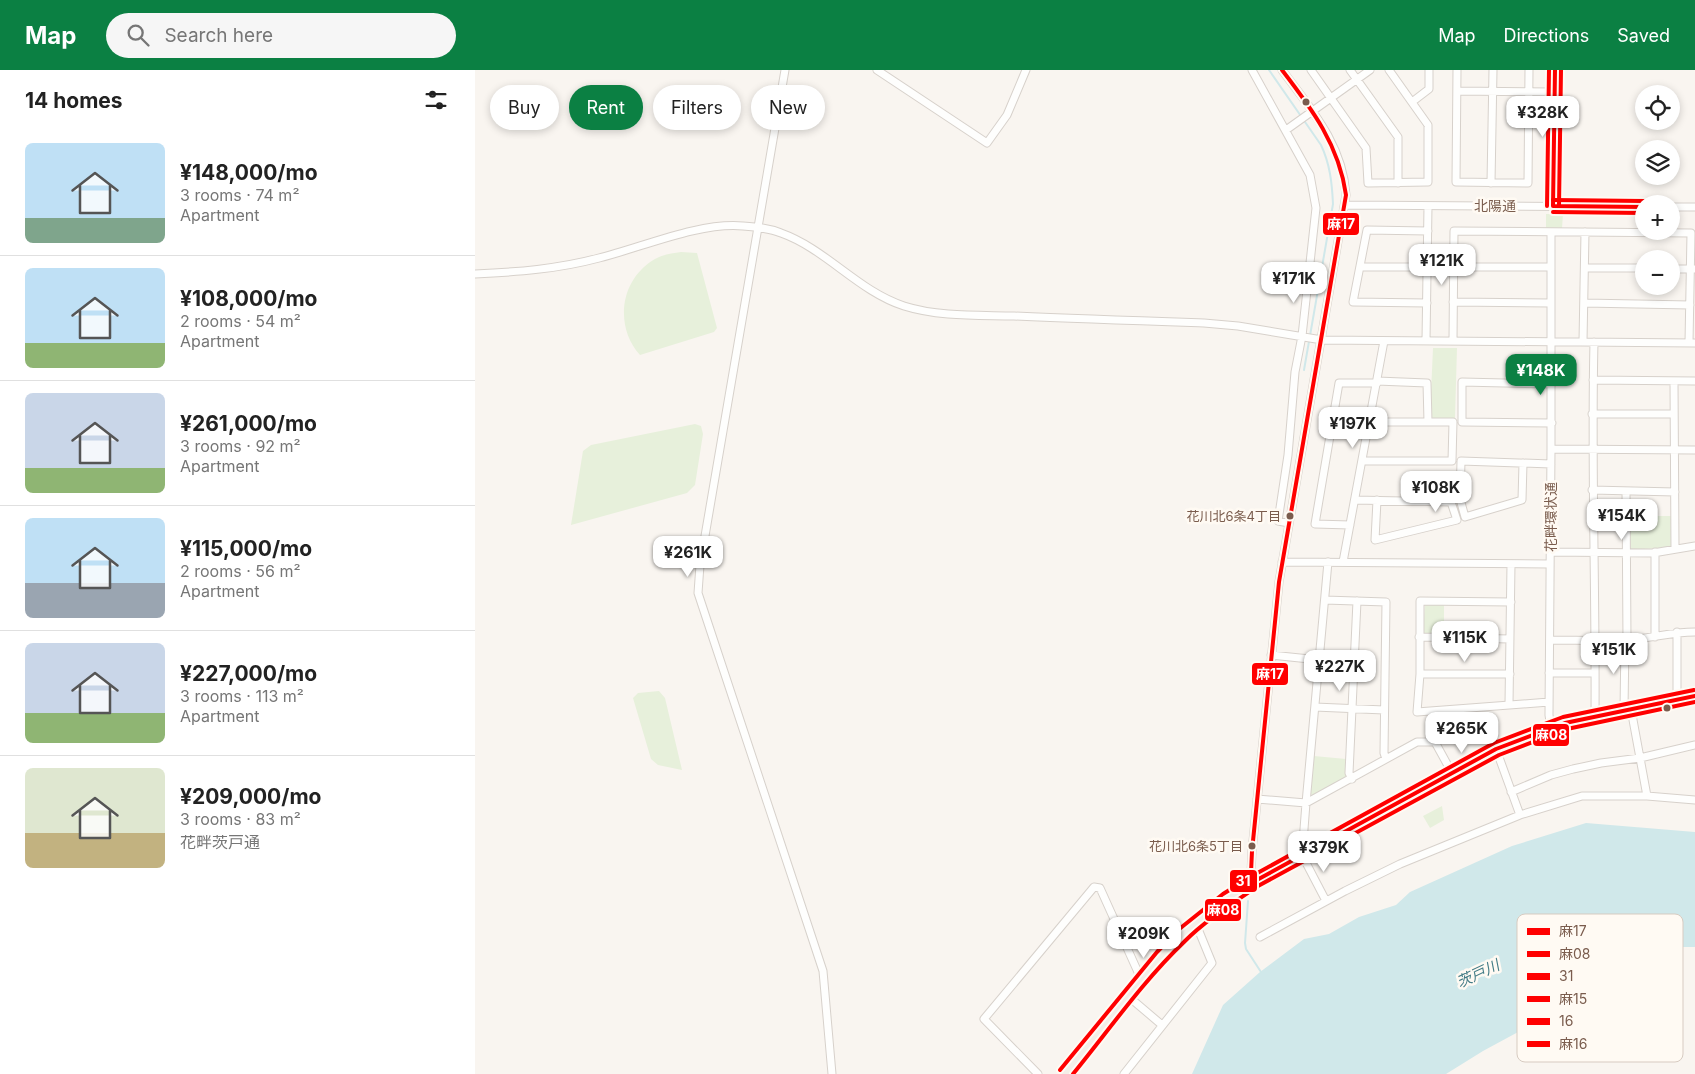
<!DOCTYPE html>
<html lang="en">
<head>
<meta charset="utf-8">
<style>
	body { margin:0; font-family:Inter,"Noto Sans JP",sans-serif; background:#f6f6f6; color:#222; height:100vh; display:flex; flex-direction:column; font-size:19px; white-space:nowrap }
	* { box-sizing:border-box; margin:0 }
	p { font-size:16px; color:#767676 }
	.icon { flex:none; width:28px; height:28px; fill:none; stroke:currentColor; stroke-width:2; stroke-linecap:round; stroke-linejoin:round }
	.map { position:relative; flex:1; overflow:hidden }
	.details { display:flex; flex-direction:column; background:#fff; width:475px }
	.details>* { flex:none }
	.banner { position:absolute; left:15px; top:15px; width:475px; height:45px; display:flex; gap:10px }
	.controls { position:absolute; left:1160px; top:15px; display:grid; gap:10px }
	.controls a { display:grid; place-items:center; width:45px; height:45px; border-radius:50%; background:#fff; box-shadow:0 2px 8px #0003; font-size:25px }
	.price { position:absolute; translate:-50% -42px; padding:0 11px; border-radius:10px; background:#fff; color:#222; font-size:16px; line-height:32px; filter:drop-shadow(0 1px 2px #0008) }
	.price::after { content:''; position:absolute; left:50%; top:30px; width:15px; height:11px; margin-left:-8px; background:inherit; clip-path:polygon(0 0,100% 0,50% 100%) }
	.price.current { background:#0b8043; color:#fff }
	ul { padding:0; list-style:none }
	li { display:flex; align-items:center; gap:15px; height:125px; padding:0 25px }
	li+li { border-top:1px solid #e0e0e0 }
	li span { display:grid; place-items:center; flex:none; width:140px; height:100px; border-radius:8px; color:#555 }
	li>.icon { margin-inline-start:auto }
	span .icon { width:60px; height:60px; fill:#fffc; stroke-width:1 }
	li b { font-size:21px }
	h2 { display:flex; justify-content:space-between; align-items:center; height:60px; padding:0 25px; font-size:21px }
	.tag { padding:0 18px; border-radius:22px; background:#fff; box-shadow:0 2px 8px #0003; font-size:18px; line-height:45px }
	.tag.current { background:#0b8043; color:#fff }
	header { display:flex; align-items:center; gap:30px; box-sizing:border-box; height:70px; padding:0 25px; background:#0b8043; color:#fff }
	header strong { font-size:24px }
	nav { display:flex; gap:28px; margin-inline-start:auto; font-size:18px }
	.search { width:350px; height:45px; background:#f6f6f6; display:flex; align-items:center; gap:12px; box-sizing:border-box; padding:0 18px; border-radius:28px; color:#767676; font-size:19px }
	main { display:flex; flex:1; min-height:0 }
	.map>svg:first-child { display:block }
	.green { fill:#e7f0db }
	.water { fill:#d0e8ea }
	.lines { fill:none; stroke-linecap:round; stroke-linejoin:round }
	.stream { stroke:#d0e8ea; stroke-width:2 }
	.minor-casing { stroke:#d7d1cb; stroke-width:9 }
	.major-casing { stroke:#dad1cc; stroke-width:11 }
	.minor { stroke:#fefefd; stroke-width:7 }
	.major { stroke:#f3eee8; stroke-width:9 }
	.bus-1-casing { stroke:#fffaf3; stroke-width:8 }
	.bus-2-casing { stroke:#fffaf3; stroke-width:8 }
	.bus-3-casing { stroke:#fffaf3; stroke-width:8 }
	.bus-4-casing { stroke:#fffaf3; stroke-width:8 }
	.bus-5-casing { stroke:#fffaf3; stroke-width:8 }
	.bus-6-casing { stroke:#fffaf3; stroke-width:8 }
	.bus-1 { stroke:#f00; stroke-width:4 }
	.bus-2 { stroke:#f00; stroke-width:4 }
	.bus-3 { stroke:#f00; stroke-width:4 }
	.bus-4 { stroke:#f00; stroke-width:4 }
	.bus-5 { stroke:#f00; stroke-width:4 }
	.bus-6 { stroke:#f00; stroke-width:4 }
	.bus-dot { fill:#7a5c4d; stroke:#fffaf3; stroke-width:2 }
	.labels { text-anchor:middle; stroke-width:5; stroke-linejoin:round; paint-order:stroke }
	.bus-label { font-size:13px; fill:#7a5c4d; stroke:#fffaf3; text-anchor:end }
	.street-label { font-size:14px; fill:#7a5c4d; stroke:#fffaf3 }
	.water-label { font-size:15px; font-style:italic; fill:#437c86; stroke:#fffaf3 }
	.key { fill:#fffaf3; stroke:#d7cbc1; stroke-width:1 }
	.key-label { font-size:14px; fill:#7a5c4d }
	.line-badge { stroke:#fffaf3; stroke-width:2 }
	.badge-label { font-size:14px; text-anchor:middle; font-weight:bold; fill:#fff }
</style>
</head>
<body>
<header>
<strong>Map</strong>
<div class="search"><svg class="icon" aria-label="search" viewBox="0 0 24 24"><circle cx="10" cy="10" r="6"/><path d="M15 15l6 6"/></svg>Search here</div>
<nav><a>Map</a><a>Directions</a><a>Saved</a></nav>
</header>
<main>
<section class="details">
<h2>14 homes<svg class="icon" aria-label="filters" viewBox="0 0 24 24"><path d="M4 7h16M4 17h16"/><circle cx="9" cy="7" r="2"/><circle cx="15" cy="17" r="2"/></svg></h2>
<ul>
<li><span style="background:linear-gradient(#bfe0f5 75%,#7fa58c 0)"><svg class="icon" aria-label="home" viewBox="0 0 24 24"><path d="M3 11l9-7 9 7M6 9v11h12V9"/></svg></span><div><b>¥148,000/mo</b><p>3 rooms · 74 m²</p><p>Apartment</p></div></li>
<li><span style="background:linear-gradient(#bfe0f5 75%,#8fb573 0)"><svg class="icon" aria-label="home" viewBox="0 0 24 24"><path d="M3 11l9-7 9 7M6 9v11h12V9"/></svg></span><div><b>¥108,000/mo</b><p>2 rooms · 54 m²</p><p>Apartment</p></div></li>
<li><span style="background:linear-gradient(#c9d6e8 75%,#8fb573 0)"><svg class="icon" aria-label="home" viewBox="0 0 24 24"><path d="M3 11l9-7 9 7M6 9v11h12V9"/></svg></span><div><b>¥261,000/mo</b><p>3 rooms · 92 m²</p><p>Apartment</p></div></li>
<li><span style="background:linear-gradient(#bfe0f5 65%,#9aa5b1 0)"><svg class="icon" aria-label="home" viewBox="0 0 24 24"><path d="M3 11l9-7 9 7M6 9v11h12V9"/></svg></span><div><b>¥115,000/mo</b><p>2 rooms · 56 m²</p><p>Apartment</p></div></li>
<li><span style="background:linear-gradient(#c9d6e8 70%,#8fb573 0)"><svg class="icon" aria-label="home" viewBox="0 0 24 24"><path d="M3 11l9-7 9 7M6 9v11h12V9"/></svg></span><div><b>¥227,000/mo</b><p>3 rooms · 113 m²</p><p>Apartment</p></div></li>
<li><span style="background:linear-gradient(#dfe7d0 65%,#c2b280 0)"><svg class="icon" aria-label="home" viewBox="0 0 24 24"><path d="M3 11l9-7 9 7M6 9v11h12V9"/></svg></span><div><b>¥209,000/mo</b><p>3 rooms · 83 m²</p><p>花畔茨戸通</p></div></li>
</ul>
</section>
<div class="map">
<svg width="1220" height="1004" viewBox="0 0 1220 1004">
	<rect width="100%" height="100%" fill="#f9f5f0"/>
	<path class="green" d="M 1071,144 L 1088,144 L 1087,158 L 1071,158 Z
		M 206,182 L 222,183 L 242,258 L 239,262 L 165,285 C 139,256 145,209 180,189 C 187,185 197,183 206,182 Z
		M 958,278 L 982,278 L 980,348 L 958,348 L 955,345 Z
		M 220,354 L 226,356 L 228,364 L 220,415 L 212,423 L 96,455 L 108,381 L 116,375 Z
		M 1154,446 L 1197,446 L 1198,474 L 1196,477 L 1156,480 Z
		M 950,535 L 969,535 L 969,564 L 949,564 L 948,562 Z
		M 184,621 L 190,628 L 207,700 L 183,695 L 176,689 L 158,628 L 163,623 Z
		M 839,686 L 871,689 L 871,708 L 838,726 L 835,723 Z
		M 967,736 L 969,750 L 955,758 L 948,746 Z"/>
	<path class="water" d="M 1111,753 L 1220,762 L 1220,877 L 1188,877 L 1123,900 L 1120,926 L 1093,935 L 1008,981 L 971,1004 L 717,1004 L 748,935 L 785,902 L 829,869 L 854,864 L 884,847 L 921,835 L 935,822 L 1037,776 Z"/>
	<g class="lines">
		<path class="stream" d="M 794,0 L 846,75 C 855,94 857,113 858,134 L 829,300
			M 773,831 L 770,873 L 771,879 L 786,902"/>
		<defs>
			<path id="minor" d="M 310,0 L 225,495 L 223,523 L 348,901 L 357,1004
				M 402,0 L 512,73 L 532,45 L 551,0
				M 777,0 L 835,105 L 841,138 L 827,266 L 820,302 L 813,385 L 803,451 L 814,453
				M 836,0 L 891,78 L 893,113 L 953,112 L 953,55 L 914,0
				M 875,0 L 923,67 L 923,113
				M 982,0 L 981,112 L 1053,113 L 1054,0
				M 982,21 L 1079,22
				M 937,32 L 954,19 L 954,0
				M 811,60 L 895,0
				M 1016,113 L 1018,0
				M 870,135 L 1169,137
				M 1078,136 L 1080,0
				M 1196,137 L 1220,137
				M 885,197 L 952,197
				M 979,197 L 1076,197
				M 1110,198 L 1169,198
				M 1196,199 L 1220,199
				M 0,204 C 42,202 83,199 124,188 C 168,177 224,152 268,156 C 281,157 294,158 306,163 C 351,179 383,221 429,236 C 464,247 503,245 539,246 C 602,249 666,251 729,253 L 763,256 L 847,270 L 1220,273
				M 978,232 L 1076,233
				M 952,233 L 878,232 L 892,160 L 953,161
				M 1109,233 L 1215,235
				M 951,271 L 953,136
				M 978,271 L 979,161 L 1216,163 L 1214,273
				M 1108,272 L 1110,162
				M 1119,272 C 1116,397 1121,522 1120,647
				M 1118,310 L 1220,311
				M 902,311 L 952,313 L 953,352
				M 1199,311 L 1200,479
				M 1117,344 L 1199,344
				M 1077,353 L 987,352 L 987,312 L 1077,314
				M 1076,379 L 1076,162
				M 887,391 L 977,391 L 978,352 L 894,352
				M 1048,393 L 1047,430 L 990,447 L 985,429 L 986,391 L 1076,394
				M 1117,420 L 1200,422
				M 1151,421 L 1152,570
				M 880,430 L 976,432 L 982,450 L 900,470 L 902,430
				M 875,455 L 840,454 L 864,313 L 902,313
				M 1075,482 L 1178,483 L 1220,476
				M 1180,482 L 1180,567
				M 807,492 L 1075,494
				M 868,492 L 909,271
				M 850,530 L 911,532 L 909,683 L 911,689
				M 1036,532 L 945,531 L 945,604 L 942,642 L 1074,632
				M 1202,562 L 1202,630
				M 944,567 L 1035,569
				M 1075,570 C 1101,570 1127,571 1154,570 C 1176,568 1197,562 1220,562
				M 796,585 L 844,590
				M 1074,603 L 1120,603
				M 945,604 L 1035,604
				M 1034,634 L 1036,494
				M 840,637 L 909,640
				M 1156,639 L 1172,726
				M 1149,640 L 1150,570
				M 1076,658 L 1074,645 L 1076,379 L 1220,380
				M 1021,679 L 1045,745
				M 877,709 L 874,703 L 882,531
				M 1036,722 L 1076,705 L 1098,699 L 1126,693 L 1165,688 L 1220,675
				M 782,729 L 831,733 L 942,672 L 960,672 L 977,703
				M 830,783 L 828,772 L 831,733 L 853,492
				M 827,785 L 851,831
				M 780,811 L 776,803 L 777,781 L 804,512 L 871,125 C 868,75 836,39 807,0
				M 785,867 L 870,821 L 925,794 L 1045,745 L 1107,726 L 1172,726 L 1220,730
				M 654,927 L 687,955
				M 563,1004 L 509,949 L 619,817 L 625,818 L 667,911
				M 649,1004 L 737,893 L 721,854"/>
			<path id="major" d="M 590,1004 L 686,886 L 707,865 L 752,829 L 780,811 L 1021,679 L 1090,653 L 1220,626"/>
		</defs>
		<use href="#minor" class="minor-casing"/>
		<use href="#major" class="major-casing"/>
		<use href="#minor" class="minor"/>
		<use href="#major" class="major"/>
		<defs>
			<path id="bus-1" d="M 780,811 L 776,803 L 777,781 L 804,512 L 871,125 C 864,75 837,39 807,0
				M 780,811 L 1021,679 L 1090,653 L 1220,626"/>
			<path id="bus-2" d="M 598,1004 C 634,960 668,911 709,872 C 731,850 758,833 783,816 L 1024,685 L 1092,659 L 1220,632"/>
			<path id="bus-3" d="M 585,1000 L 682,882 L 703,860 L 748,824 L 777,806 L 1019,673 L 1088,647 L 1219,620"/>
			<path id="bus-4" d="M 1078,136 L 1080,0
				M 1078,136 L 1169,137"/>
			<path id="bus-5" d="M 1084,136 L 1086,0
				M 1078,142 L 1169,143"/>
			<path id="bus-6" d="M 1078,130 L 1169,131
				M 1072,136 L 1074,0"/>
		</defs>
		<use href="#bus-1" class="bus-1-casing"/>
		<use href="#bus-2" class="bus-2-casing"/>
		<use href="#bus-3" class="bus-3-casing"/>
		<use href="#bus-4" class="bus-4-casing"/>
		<use href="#bus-5" class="bus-5-casing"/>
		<use href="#bus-6" class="bus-6-casing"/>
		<use href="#bus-1" class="bus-1"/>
		<use href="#bus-2" class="bus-2"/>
		<use href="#bus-3" class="bus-3"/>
		<use href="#bus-4" class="bus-4"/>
		<use href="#bus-5" class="bus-5"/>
		<use href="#bus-6" class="bus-6"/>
	</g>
	<g class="bus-dot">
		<circle cx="831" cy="32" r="4.5"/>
		<circle cx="815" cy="446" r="4.5"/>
		<circle cx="1192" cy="638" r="4.5"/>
		<circle cx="777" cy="776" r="4.5"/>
	</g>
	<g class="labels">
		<g class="bus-label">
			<text x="806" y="451">花川北6条4丁目</text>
			<text x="768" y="781">花川北6条5丁目</text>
		</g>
		<g class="street-label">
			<text x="1020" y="141">北陽通</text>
			<text transform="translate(1076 447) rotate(-90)" y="5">花畔環状通</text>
		</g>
		<g class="water-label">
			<text transform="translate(1003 904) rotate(-25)" y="5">茨戸川</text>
		</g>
	</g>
	<rect x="1042" y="844" width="166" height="148" rx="8" class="key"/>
	<rect x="1052" y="858" width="23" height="7" fill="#f00"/>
	<rect x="1052" y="881" width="23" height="6" fill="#f00"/>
	<rect x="1052" y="903" width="23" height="7" fill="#f00"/>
	<rect x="1052" y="926" width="23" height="6" fill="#f00"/>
	<rect x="1052" y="948" width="23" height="7" fill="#f00"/>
	<rect x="1052" y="971" width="23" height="6" fill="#f00"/>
	<g class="key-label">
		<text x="1084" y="866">麻17</text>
		<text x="1084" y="889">麻08</text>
		<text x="1084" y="911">31</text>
		<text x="1084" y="934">麻15</text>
		<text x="1084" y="956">16</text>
		<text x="1084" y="979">麻16</text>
	</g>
	<g class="line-badge">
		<rect x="847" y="142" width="38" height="24" rx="5" fill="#f00"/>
		<rect x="776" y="592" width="38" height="24" rx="5" fill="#f00"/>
		<rect x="1057" y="653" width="38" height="24" rx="5" fill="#f00"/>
		<rect x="754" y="799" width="29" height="24" rx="5" fill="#f00"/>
		<rect x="729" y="828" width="38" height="24" rx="5" fill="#f00"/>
	</g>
	<g class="badge-label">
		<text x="866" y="159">麻17</text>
		<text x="795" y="609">麻17</text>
		<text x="1076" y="670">麻08</text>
		<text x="768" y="816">31</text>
		<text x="748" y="845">麻08</text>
	</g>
</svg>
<div class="controls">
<a><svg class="icon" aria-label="locate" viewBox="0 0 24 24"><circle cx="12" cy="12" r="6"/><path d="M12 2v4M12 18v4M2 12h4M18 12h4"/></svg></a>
<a><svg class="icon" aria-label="layers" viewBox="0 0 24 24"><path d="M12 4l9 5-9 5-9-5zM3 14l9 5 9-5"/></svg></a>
<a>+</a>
<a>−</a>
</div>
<b class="price" style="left:1068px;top:68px">¥328K</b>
<b class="price" style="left:967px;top:216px">¥121K</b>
<b class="price" style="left:819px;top:234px">¥171K</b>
<b class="price current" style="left:1066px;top:326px">¥148K</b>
<b class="price" style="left:878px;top:379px">¥197K</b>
<b class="price" style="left:961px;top:443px">¥108K</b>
<b class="price" style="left:1147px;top:471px">¥154K</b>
<b class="price" style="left:213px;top:508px">¥261K</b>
<b class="price" style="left:990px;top:593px">¥115K</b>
<b class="price" style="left:1139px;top:605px">¥151K</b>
<b class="price" style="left:865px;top:622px">¥227K</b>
<b class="price" style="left:987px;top:684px">¥265K</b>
<b class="price" style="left:849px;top:803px">¥379K</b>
<b class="price" style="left:669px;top:889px">¥209K</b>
<div class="banner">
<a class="tag">Buy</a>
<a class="tag current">Rent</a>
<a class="tag">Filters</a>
<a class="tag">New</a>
</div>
</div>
</main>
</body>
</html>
